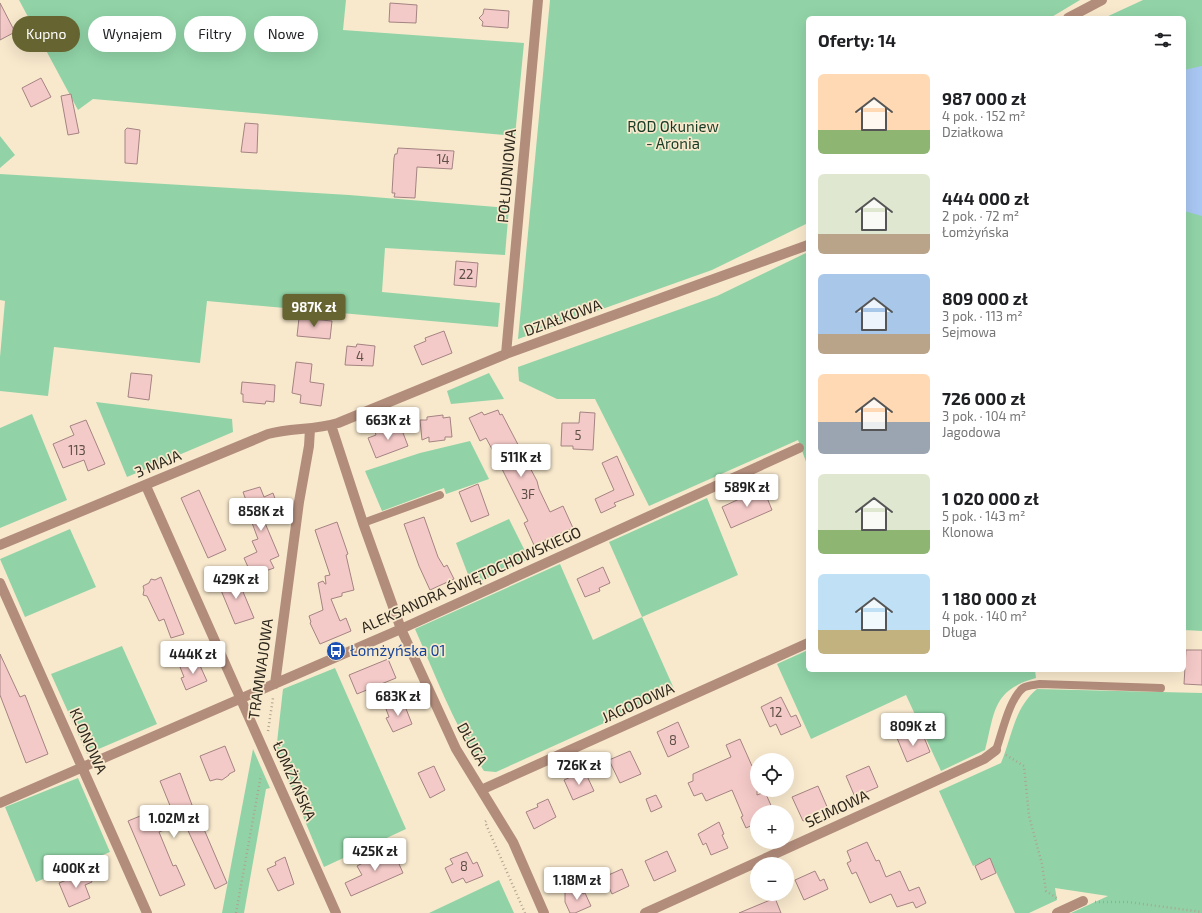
<!DOCTYPE html>
<html lang="pl">
<head>
<meta charset="utf-8">
<style>
	body { margin:0; font-family:"Exo 2",sans-serif; background:#f2f2f2; color:#202124; height:100vh; display:flex; flex-direction:column; font-size:15px; white-space:nowrap }
	* { box-sizing:border-box; margin:0 }
	p { font-size:13px; color:#757577 }
	.icon { flex:none; width:22px; height:22px; fill:none; stroke:currentColor; stroke-width:2; stroke-linecap:round; stroke-linejoin:round }
	.map { position:relative; flex:1; overflow:hidden }
	.panel { position:absolute; left:806px; top:16px; width:380px; height:656px; display:flex; flex-direction:column; background:#fff; border-radius:6px; box-shadow:0 4px 16px #0002 }
	.panel>* { flex:none }
	.banner { position:absolute; left:12px; top:16px; width:380px; height:36px; display:flex; gap:8px }
	.buttons { position:absolute; left:750px; top:753px; display:grid; gap:8px }
	.buttons a { display:grid; place-items:center; width:44px; height:44px; border-radius:50%; background:#fff; box-shadow:0 4px 16px #0002; font-size:20px }
	.price { position:absolute; translate:-50% -34px; padding:0 9px; border-radius:4px; background:#fff; color:#222; font-size:13px; line-height:26px; filter:drop-shadow(0 1px 2px #0008) }
	.price::after { content:''; position:absolute; left:50%; top:24px; width:12px; height:9px; margin-left:-6px; background:inherit; clip-path:polygon(0 0,100% 0,50% 100%) }
	.price.on { background:#666431; color:#fff }
	ul { padding:0; list-style:none }
	li { display:flex; align-items:center; gap:12px; height:100px; padding:0 12px }
	li span { display:grid; place-items:center; flex:none; width:112px; height:80px; border-radius:6px; color:#555 }
	li>.icon { margin-inline-start:auto }
	span .icon { width:48px; height:48px; fill:#fffc; stroke-width:1 }
	li b { font-size:17px }
	h2 { display:flex; justify-content:space-between; align-items:center; height:48px; padding:0 12px; font-size:17px }
	.tag { padding:0 14px; border-radius:18px; background:#fff; box-shadow:0 4px 16px #0002; font-size:14px; line-height:36px }
	.tag.on { background:#666431; color:#fff }
	.map>svg:first-child { display:block }
	.green { fill:#91d3a7 }
	.water { fill:#a9c7f3 }
	.building { fill:#f4cac8; stroke:#a48382 }
	.lines { fill:none; stroke-linecap:round; stroke-linejoin:round }
	.path { stroke:#afa38d; stroke-width:2.5; stroke-dasharray:1 3; stroke-linecap:butt }
	.lane { stroke:#b38d7c; stroke-width:8 }
	.street { stroke:#b38d7c; stroke-width:10 }
	.labels { text-anchor:middle; stroke-width:3.5; stroke-linejoin:round; paint-order:stroke }
	.number-label { font-size:13px; fill:#5f5047 }
	.park-label { font-size:15px; fill:#163b25; stroke:#f8e9cd }
	.street-label { font-size:15px; fill:#2d271c; stroke:#f8e9cd }
	.transit-label { font-size:15px; fill:#164399; stroke:#f8e9cd; text-anchor:start }
</style>
</head>
<body>
<div class="map">
<svg width="1202" height="913" viewBox="0 0 1202 913">
	<rect width="100%" height="100%" fill="#f8e9cd"/>
	<path class="green" d="M 19,0 L 346,0 L 343,30 L 524,43 L 515,136 L 93,99 L 78,110 Z
		M 550,0 L 1080,0 L 1050,18 L 808,18 L 808,223 L 712,270 L 518,339 Z
		M 1143,0 L 1202,0 L 1202,631 L 1184,630 L 1184,18 L 1104,18 Z
		M 0,136 L 15,155 L 0,168 Z
		M 0,174 L 349,195 L 509,208 L 505,255 L 385,248 L 382,292 L 500,303 L 498,327 L 207,301 L 200,363 L 54,347 L 48,396 L 0,391 L 0,357 L 5,301 L 0,300 Z
		M 808,252 L 808,467 L 798,440 L 649,506 L 595,399 L 557,399 L 519,381 L 518,367 L 717,296 Z
		M 489,373 L 504,399 L 451,404 L 447,391 Z
		M 96,402 L 232,419 L 233,432 L 127,477 Z
		M 32,414 L 67,500 L 0,528 L 0,428 Z
		M 470,441 L 489,479 L 446,494 L 444,488 L 382,511 L 365,471 L 420,453 Z
		M 707,498 L 738,575 L 642,617 L 675,691 L 496,772 L 484,771 C 455,727 436,677 415,629 L 560,564 L 593,640 L 642,617 L 609,542 Z
		M 509,519 L 529,559 L 472,585 L 456,543 Z
		M 70,529 L 96,587 L 25,617 L 0,559 Z
		M 122,646 L 157,724 L 87,754 L 51,674 Z
		M 808,650 L 808,670 L 1035,670 L 1036,678 C 992,690 995,712 985,750 L 941,771 L 906,695 L 811,739 L 777,664 Z
		M 335,668 L 406,829 L 324,867 L 276,751 L 283,689 Z
		M 1037,689 L 1202,693 L 1202,913 L 1071,913 L 1108,896 L 1055,888 L 1057,900 L 1029,913 L 1015,913 L 990,859 L 973,866 L 939,791 L 1001,763 C 1012,737 1014,708 1037,689 Z
		M 253,749 L 270,788 L 266,789 L 244,913 L 222,913 Z
		M 78,778 L 110,852 L 36,882 L 5,807 Z
		M 499,880 L 514,913 L 429,913 Z"/>
	<path class="water" d="M 1202,66 L 1202,216 L 1184,211 L 1184,70 Z"/>
	<path class="building" d="M 0,3 L 15,32 L 0,40 Z
		M 390,3 L 417,5 L 416,23 L 389,22 Z
		M 484,9 L 509,11 L 508,28 L 482,26 L 483,22 L 479,18 L 483,14 Z
		M 41,78 L 51,97 L 31,107 L 22,88 Z
		M 71,94 L 79,133 L 68,135 L 61,96 Z
		M 245,123 L 258,124 L 257,153 L 241,152 Z
		M 127,128 L 140,130 L 137,164 L 125,163 L 125,130 Z
		M 398,148 L 454,151 L 452,169 L 417,167 L 415,198 L 394,197 L 395,193 L 392,193 L 394,158 L 395,154 L 397,154 Z
		M 456,261 L 478,263 L 476,287 L 454,285 Z
		M 299,318 L 332,321 L 330,339 L 297,336 Z
		M 444,331 L 452,353 L 422,365 L 414,346 L 426,341 L 425,338 Z
		M 357,344 L 375,346 L 373,366 L 345,365 L 347,346 L 356,347 Z
		M 296,362 L 312,364 L 310,382 L 324,384 L 321,406 L 300,403 L 301,395 L 292,393 Z
		M 131,373 L 152,375 L 149,400 L 128,397 Z
		M 242,382 L 275,385 L 274,402 L 266,401 L 265,404 L 243,402 L 243,394 L 241,394 Z
		M 498,410 L 500,415 L 502,414 L 537,481 L 539,489 L 550,512 L 563,506 L 573,528 L 534,545 L 524,523 L 528,521 L 493,451 L 486,438 L 480,441 L 469,418 L 482,412 L 484,415 Z
		M 580,412 L 595,413 L 593,450 L 573,449 L 573,446 L 561,446 L 562,423 L 579,423 Z
		M 443,415 L 443,418 L 450,417 L 452,437 L 445,437 L 445,440 L 429,442 L 429,437 L 422,440 L 420,420 L 427,420 L 427,417 Z
		M 86,420 L 105,464 L 88,471 L 84,460 L 63,468 L 53,444 L 74,435 L 70,426 Z
		M 400,425 L 408,446 L 376,458 L 368,438 L 376,435 L 375,432 L 391,426 L 392,429 Z
		M 617,456 L 634,495 L 614,503 L 616,506 L 601,513 L 595,499 L 614,490 L 602,463 Z
		M 478,484 L 489,515 L 471,522 L 459,492 Z
		M 260,487 L 264,497 L 273,493 L 277,504 L 266,508 L 269,517 L 267,518 L 268,522 L 265,523 L 279,556 L 270,560 L 274,568 L 252,576 L 244,558 L 257,552 L 252,541 L 258,539 L 248,512 L 250,511 L 243,492 Z
		M 763,488 L 772,510 L 731,528 L 722,507 Z
		M 199,490 L 226,550 L 208,558 L 181,498 Z
		M 424,517 L 438,557 L 444,567 L 447,565 L 454,579 L 430,590 L 419,566 L 404,524 Z
		M 337,522 L 348,554 L 346,555 L 354,590 L 342,593 L 342,596 L 331,599 L 340,621 L 346,618 L 351,631 L 320,644 L 310,623 L 311,622 L 309,616 L 323,610 L 318,583 L 323,581 L 325,584 L 326,584 L 325,576 L 330,575 L 315,530 Z
		M 603,567 L 610,583 L 599,588 L 600,591 L 585,597 L 577,579 Z
		M 236,575 L 254,618 L 235,624 L 218,583 Z
		M 161,577 L 184,634 L 171,638 L 164,619 L 159,621 L 147,596 L 143,595 L 144,590 L 143,586 L 149,583 L 151,579 L 155,580 Z
		M 1186,650 L 1202,650 L 1202,685 L 1184,684 Z
		M 0,654 L 20,697 L 25,695 L 48,754 L 26,763 L 0,695 Z
		M 197,659 L 207,681 L 186,690 L 181,678 L 184,677 L 180,667 Z
		M 388,659 L 396,678 L 357,694 L 349,675 Z
		M 781,697 L 791,717 L 796,715 L 801,726 L 781,735 L 776,724 L 770,727 L 761,707 Z
		M 403,701 L 412,724 L 393,732 L 386,718 L 389,717 L 386,709 Z
		M 678,722 L 689,747 L 668,757 L 657,732 Z
		M 907,733 L 911,741 L 923,735 L 930,752 L 907,762 L 897,738 Z
		M 740,739 L 752,766 L 757,764 L 757,795 L 765,792 L 774,812 L 757,812 L 757,823 L 746,828 L 741,817 L 743,816 L 732,790 L 706,801 L 702,793 L 694,796 L 688,783 L 693,781 L 693,774 L 731,757 L 726,745 Z
		M 225,746 L 235,771 L 229,774 L 229,775 L 222,780 L 217,779 L 210,781 L 200,756 Z
		M 630,751 L 641,774 L 620,783 L 609,760 Z
		M 434,766 L 445,790 L 430,798 L 418,773 Z
		M 869,766 L 878,787 L 855,797 L 846,776 Z
		M 582,772 L 584,777 L 587,776 L 594,791 L 573,800 L 564,780 Z
		M 180,773 L 198,821 L 200,820 L 227,883 L 215,889 L 184,822 L 159,832 L 173,866 L 176,865 L 185,885 L 160,896 L 128,821 L 145,814 L 147,818 L 171,808 L 160,781 Z
		M 818,786 L 828,809 L 803,821 L 792,797 Z
		M 656,795 L 662,807 L 651,812 L 646,799 Z
		M 548,799 L 556,817 L 534,829 L 526,812 L 538,807 L 537,804 Z
		M 719,822 L 724,834 L 722,835 L 728,848 L 711,855 L 706,843 L 703,845 L 698,834 Z
		M 867,842 L 876,861 L 879,860 L 886,877 L 900,871 L 909,891 L 919,887 L 926,903 L 916,908 L 913,902 L 897,907 L 891,894 L 870,903 L 856,872 L 852,874 L 847,863 L 851,861 L 847,851 Z
		M 392,848 L 403,873 L 351,896 L 345,883 L 362,875 L 357,866 Z
		M 667,851 L 676,871 L 654,881 L 645,861 Z
		M 467,852 L 473,864 L 477,862 L 483,876 L 466,883 L 463,878 L 452,883 L 445,868 L 453,864 L 450,859 Z
		M 285,857 L 294,884 L 278,891 L 267,869 L 276,865 L 275,862 Z
		M 990,858 L 996,873 L 981,880 L 975,866 Z
		M 622,869 L 629,886 L 612,894 L 604,877 Z
		M 815,871 L 820,881 L 824,879 L 828,889 L 804,900 L 795,880 Z
		M 87,872 L 92,882 L 85,885 L 90,898 L 69,907 L 59,883 Z
		M 580,887 L 583,894 L 585,893 L 591,906 L 575,913 L 570,913 L 565,902 L 565,893 Z
		M 775,898 L 781,913 L 739,913 Z"/>
	<g class="lines">
		<path class="path" d="M 268,731 L 273,698
			M 1006,755 L 1024,766 L 1029,816 L 1042,864 L 1046,891 L 1058,899
			M 486,821 L 485,822 L 525,913
			M 1095,902 L 1128,902 L 1202,912
			M 236,913 L 261,775"/>
		<path class="lane" d="M 363,523 L 440,495
			M 996,750 C 1002,734 1009,699 1023,688 C 1027,685 1035,685 1040,684 L 1161,688"/>
		<path class="street" d="M 1068,18 L 1102,0
			M 506,354 L 538,0
			M 331,425 L 363,523 L 401,629 L 456,749 L 513,842 L 544,913
			M 146,486 L 336,913
			M 0,545 L 268,434 C 291,428 314,430 338,423 L 506,354 L 808,245
			M 0,583 L 147,913
			M 275,684 L 299,502 L 309,446 L 310,429
			M 481,790 L 808,643
			M 0,803 L 401,629 L 799,448
			M 645,913 L 984,759 L 996,750
			M 1057,913 L 1083,901"/>
	</g>
	<defs>
		<symbol id="bus-disc" viewBox="-11 -11 22 22"><circle r="9.5" fill="#1a4fb4" stroke="#f8e9cd"/><path d="M-5-6H5V4H4V6H2V4H-2V6H-4V4H-5ZM-3.5-4V0h7V-4ZM-3.5 1.2v1.5H-2V1.2ZM2 1.2v1.5H3.5V1.2Z" fill="#fff"/></symbol>
	</defs>
	<g fill-rule="evenodd">
		<use href="#bus-disc" x="325" y="640" width="22" height="22"/>
	</g>
	<g class="labels">
		<g class="number-label">
			<text x="443" y="164">14</text>
			<text x="466" y="279">22</text>
			<text x="360" y="361">4</text>
			<text x="578" y="440">5</text>
			<text x="77" y="455">113</text>
			<text x="528" y="499">3F</text>
			<text x="776" y="717">12</text>
			<text x="673" y="745">8</text>
			<text x="464" y="871">8</text>
		</g>
		<g class="park-label">
			<text x="673" y="132">ROD Okuniew<tspan x="673" dy="17">- Aronia</tspan></text>
		</g>
		<g class="street-label">
			<text transform="translate(507 176) rotate(-85)" y="5">POŁUDNIOWA</text>
			<text transform="translate(563 318) rotate(-20)" y="5">DZIAŁKOWA</text>
			<text transform="translate(158 464) rotate(-23)" y="5">3 MAJA</text>
			<text transform="translate(471 580) rotate(-24)" y="5">ALEKSANDRA ŚWIĘTOCHOWSKIEGO</text>
			<text transform="translate(261 669) rotate(-82)" y="5">TRAMWAJOWA</text>
			<text transform="translate(638 703) rotate(-24)" y="5">JAGODOWA</text>
			<text transform="translate(88 741) rotate(66)" y="5">KLONOWA</text>
			<text transform="translate(472 744) rotate(61)" y="5">DŁUGA</text>
			<text transform="translate(294 781) rotate(66)" y="5">ŁOMŻYŃSKA</text>
			<text transform="translate(837 809) rotate(-25)" y="5">SEJMOWA</text>
		</g>
		<g class="transit-label">
			<text x="350" y="656">Łomżyńska 01</text>
		</g>
	</g>
</svg>
<div class="buttons">
<a><svg class="icon" aria-label="locate" viewBox="0 0 24 24"><circle cx="12" cy="12" r="6"/><path d="M12 2v4M12 18v4M2 12h4M18 12h4"/></svg></a>
<a>+</a>
<a>−</a>
</div>
<b class="price on" style="left:314px;top:328px">987K zł</b>
<b class="price" style="left:388px;top:441px">663K zł</b>
<b class="price" style="left:521px;top:478px">511K zł</b>
<b class="price" style="left:747px;top:508px">589K zł</b>
<b class="price" style="left:261px;top:532px">858K zł</b>
<b class="price" style="left:236px;top:600px">429K zł</b>
<b class="price" style="left:193px;top:675px">444K zł</b>
<b class="price" style="left:398px;top:717px">683K zł</b>
<b class="price" style="left:913px;top:747px">809K zł</b>
<b class="price" style="left:579px;top:786px">726K zł</b>
<b class="price" style="left:174px;top:839px">1.02M zł</b>
<b class="price" style="left:375px;top:872px">425K zł</b>
<b class="price" style="left:76px;top:889px">400K zł</b>
<b class="price" style="left:577px;top:901px">1.18M zł</b>
<div class="banner">
<a class="tag on">Kupno</a>
<a class="tag">Wynajem</a>
<a class="tag">Filtry</a>
<a class="tag">Nowe</a>
</div>
<section class="panel">
<h2>Oferty: 14<svg class="icon" aria-label="filters" viewBox="0 0 24 24"><path d="M4 7h16M4 17h16"/><circle cx="9" cy="7" r="2"/><circle cx="15" cy="17" r="2"/></svg></h2>
<ul>
<li><span style="background:linear-gradient(#ffd9b3 70%,#8fb573 0)"><svg class="icon" aria-label="home" viewBox="0 0 24 24"><path d="M3 11l9-7 9 7M6 9v11h12V9"/></svg></span><div><b>987 000 zł</b><p>4 pok. · 152 m²</p><p>Działkowa</p></div></li>
<li><span style="background:linear-gradient(#dfe7d0 75%,#b9a48a 0)"><svg class="icon" aria-label="home" viewBox="0 0 24 24"><path d="M3 11l9-7 9 7M6 9v11h12V9"/></svg></span><div><b>444 000 zł</b><p>2 pok. · 72 m²</p><p>Łomżyńska</p></div></li>
<li><span style="background:linear-gradient(#a9c7e8 75%,#b9a48a 0)"><svg class="icon" aria-label="home" viewBox="0 0 24 24"><path d="M3 11l9-7 9 7M6 9v11h12V9"/></svg></span><div><b>809 000 zł</b><p>3 pok. · 113 m²</p><p>Sejmowa</p></div></li>
<li><span style="background:linear-gradient(#ffd9b3 60%,#9aa5b1 0)"><svg class="icon" aria-label="home" viewBox="0 0 24 24"><path d="M3 11l9-7 9 7M6 9v11h12V9"/></svg></span><div><b>726 000 zł</b><p>3 pok. · 104 m²</p><p>Jagodowa</p></div></li>
<li><span style="background:linear-gradient(#dfe7d0 70%,#8fb573 0)"><svg class="icon" aria-label="home" viewBox="0 0 24 24"><path d="M3 11l9-7 9 7M6 9v11h12V9"/></svg></span><div><b>1 020 000 zł</b><p>5 pok. · 143 m²</p><p>Klonowa</p></div></li>
<li><span style="background:linear-gradient(#bfe0f5 70%,#c2b280 0)"><svg class="icon" aria-label="home" viewBox="0 0 24 24"><path d="M3 11l9-7 9 7M6 9v11h12V9"/></svg></span><div><b>1 180 000 zł</b><p>4 pok. · 140 m²</p><p>Długa</p></div></li>
</ul>
</section>
</div>
</body>
</html>
